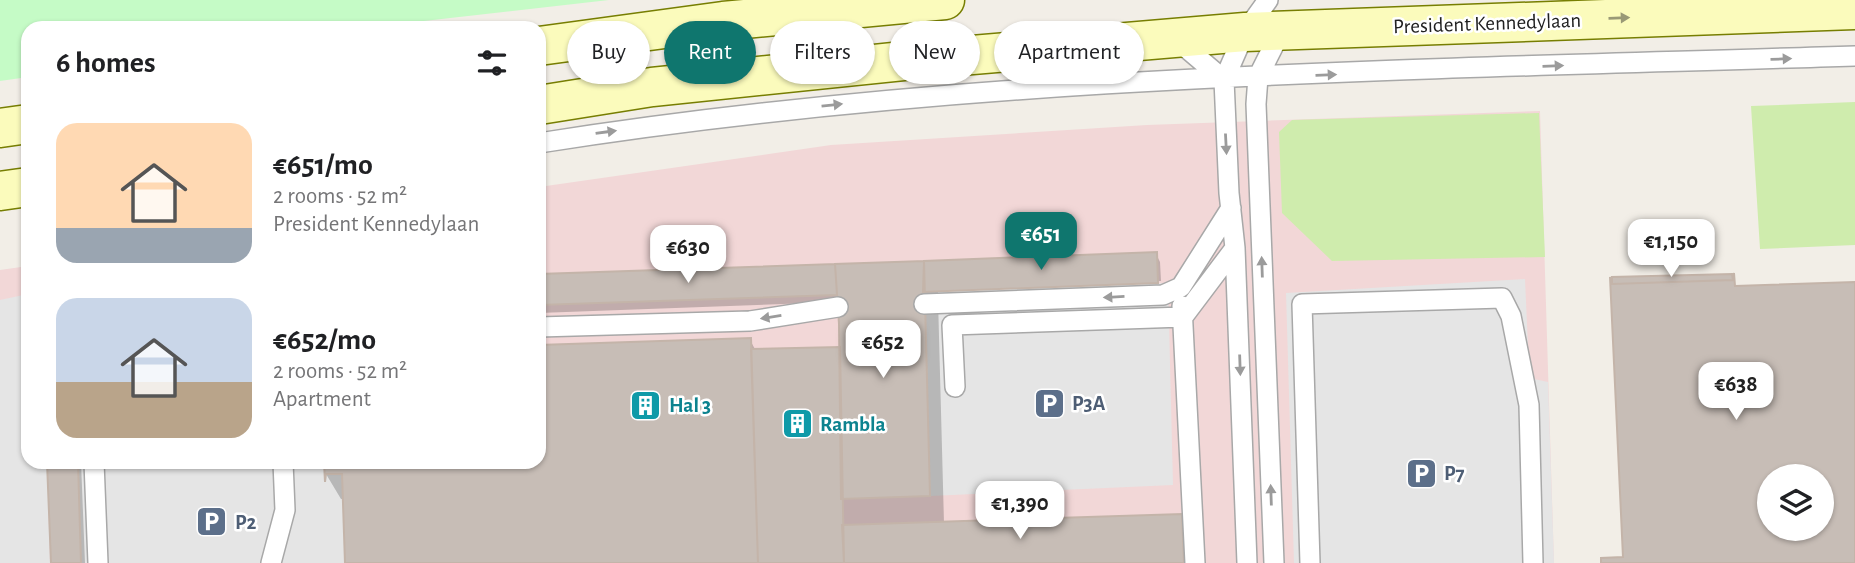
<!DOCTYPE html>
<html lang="en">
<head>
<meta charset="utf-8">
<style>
	body { margin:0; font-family:"Alegreya Sans",sans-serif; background:#f6f6f6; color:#202124; height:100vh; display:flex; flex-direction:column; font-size:26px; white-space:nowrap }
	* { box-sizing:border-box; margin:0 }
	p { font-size:23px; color:#757577 }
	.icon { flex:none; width:38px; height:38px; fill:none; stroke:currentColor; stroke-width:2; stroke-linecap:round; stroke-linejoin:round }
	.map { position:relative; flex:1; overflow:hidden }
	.sheet { position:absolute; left:21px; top:21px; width:525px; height:448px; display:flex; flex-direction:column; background:#fff; border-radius:21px; box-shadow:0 2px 5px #0004 }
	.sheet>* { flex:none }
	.banner { position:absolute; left:567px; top:21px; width:665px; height:63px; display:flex; gap:14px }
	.buttons { position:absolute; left:1757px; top:464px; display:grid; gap:14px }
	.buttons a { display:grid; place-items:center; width:77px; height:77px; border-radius:50%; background:#fff; box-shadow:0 2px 5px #0004; font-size:35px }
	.price { position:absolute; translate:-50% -60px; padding:0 16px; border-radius:14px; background:#fff; color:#222; font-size:23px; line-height:46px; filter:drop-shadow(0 2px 4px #0008) }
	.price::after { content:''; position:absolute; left:50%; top:42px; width:21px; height:16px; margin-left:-10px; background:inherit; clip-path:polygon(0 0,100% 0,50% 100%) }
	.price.on { background:#0f766e; color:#fff }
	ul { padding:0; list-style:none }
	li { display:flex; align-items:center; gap:21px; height:175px; padding:0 35px }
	li span { display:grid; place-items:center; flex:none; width:196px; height:140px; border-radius:21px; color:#555 }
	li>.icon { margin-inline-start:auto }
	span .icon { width:84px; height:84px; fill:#fffc; stroke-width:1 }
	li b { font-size:30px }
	h2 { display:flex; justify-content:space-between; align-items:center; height:84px; padding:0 35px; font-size:30px }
	.pill { padding:0 24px; border-radius:32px; background:#fff; box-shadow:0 2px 5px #0004; font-size:24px; line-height:63px }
	.pill.on { background:#0f766e; color:#fff }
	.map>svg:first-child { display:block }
	.commercial { fill:#f2d7d7 }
	.grass { fill:#cfecad }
	.park { fill:#c5fbc6 }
	.parking { fill:#e5e5e5 }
	.shadow { fill:#0003; fill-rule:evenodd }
	.building { fill:#c7bdb6; stroke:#c4b4a9; stroke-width:2; fill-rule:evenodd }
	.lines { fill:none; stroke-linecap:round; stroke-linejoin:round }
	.service-casing { stroke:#a8a8a8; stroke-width:22 }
	.secondary-casing { stroke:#777e02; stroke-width:41 }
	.service { stroke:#fff; stroke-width:19 }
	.secondary { stroke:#fbfbbc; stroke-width:38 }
	.oneway { fill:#999976 }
	.oneway2 { fill:#9b9b9b }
	.labels { text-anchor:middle; stroke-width:5; stroke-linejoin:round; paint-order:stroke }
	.street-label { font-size:21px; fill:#212121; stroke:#fff }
	.service-label { font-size:21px; font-weight:bold; fill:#4e5e75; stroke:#fff; text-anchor:start }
	.culture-label { font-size:21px; font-weight:bold; fill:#0d838f; stroke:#fff; text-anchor:start }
</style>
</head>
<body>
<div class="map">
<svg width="1855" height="563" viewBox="0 0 1855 563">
	<rect width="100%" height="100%" fill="#f2eee7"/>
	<path class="commercial" d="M 1540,111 L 1554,563 L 0,563 L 0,270 L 28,266 L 28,462 L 539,462 L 539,187 L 831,145 L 1147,125 Z"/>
	<path class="grass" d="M 1855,102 L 1855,245 L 1760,249 L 1751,106 Z
		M 1539,113 L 1545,257 L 1332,261 L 1282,213 L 1279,132 L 1292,120 Z"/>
	<path class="park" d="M 0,0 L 609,0 L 362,28 L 28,28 L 28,77 L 0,81 Z"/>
	<path class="parking" d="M 1525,279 L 1529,369 L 1534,379 L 1548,382 L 1554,563 L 1294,563 L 1286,293 Z
		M 1168,283 L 1173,485 L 930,496 L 923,292 Z
		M 28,294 L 28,462 L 47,462 L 50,563 L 0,563 L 0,300 Z
		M 78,462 L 324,462 L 325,482 L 326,474 L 342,474 L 345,563 L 81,563 Z"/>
	<path class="shadow" d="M 1156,254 L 1160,262 L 1161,281 L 938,290 L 938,293 L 1161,285 L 1161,291 L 938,299 L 944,523 L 1181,515 L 1196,541 L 1197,563 L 346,563 L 345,499 L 341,499 L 326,474 L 326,462 L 539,462 L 539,347 L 750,340 L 756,351 L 842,348 L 839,302 L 539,313 L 539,276 Z
		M 1731,276 L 1736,287 L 1855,284 L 1855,563 L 1603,563 L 1625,559 ZM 1769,476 L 1822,476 L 1822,528 L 1769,528 Z
		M 49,462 L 81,462 L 85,563 L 53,563 Z"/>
	<path class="building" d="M 1157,252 L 1158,283 L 923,292 L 924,261 Z
		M 924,261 L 930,496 L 841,499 L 839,324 L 835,264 Z
		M 835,264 L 837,295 L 539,305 L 539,274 Z
		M 1734,273 L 1735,286 L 1855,282 L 1855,563 L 1601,563 L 1601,558 L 1623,557 L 1610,277 L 1612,284 L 1733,280 ZM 1769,476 L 1822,476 L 1822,528 L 1769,528 Z
		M 1732,274 L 1733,280 L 1612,284 L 1612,277 Z
		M 751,338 L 758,563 L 345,563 L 342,474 L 326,474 L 325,482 L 324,462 L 539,462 L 539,345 Z
		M 840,347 L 844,563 L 758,563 L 751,349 Z
		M 47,462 L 78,462 L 81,563 L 51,563 Z
		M 1182,514 L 1184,563 L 844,563 L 842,525 Z"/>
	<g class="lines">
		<defs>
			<path id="service" d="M 1177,40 L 1224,80
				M 539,143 C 974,74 1416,70 1855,56
				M 924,304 L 1163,295 L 1181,287 L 1231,208
				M 1182,306 L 1195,563
				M 1183,317 L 1235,248
				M 539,327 L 750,321 L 838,307
				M 955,387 L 952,325 L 1183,317
				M 94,462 L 98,563
				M 271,563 L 285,510 L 283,462
				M 1247,563 L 1235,248 L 1229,193 L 1224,80 L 1245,32 L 1268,0
				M 1274,563 L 1256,104 L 1258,77 L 1281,31
				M 1310,563 L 1302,304 L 1502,298 L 1511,316 L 1529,405 L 1533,563"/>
			<path id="secondary" d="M 539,46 L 723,21 L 945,0
				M 539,105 L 652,87 L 913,60 L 1245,32 L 1855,10
				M 0,128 L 28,124
				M 0,191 L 28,187"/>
		</defs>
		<use href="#service" class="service-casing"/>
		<use href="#secondary" class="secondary-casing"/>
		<use href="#service" class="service"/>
		<use href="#secondary" class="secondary"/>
	</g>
	<defs><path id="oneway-solid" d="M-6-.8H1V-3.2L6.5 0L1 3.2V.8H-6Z" transform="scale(1.75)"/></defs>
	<use class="oneway" href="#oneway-solid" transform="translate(1619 18) rotate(-2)"/>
	<g class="oneway2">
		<use href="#oneway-solid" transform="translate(1781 59) rotate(-2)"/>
		<use href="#oneway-solid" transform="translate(1553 66) rotate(-2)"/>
		<use href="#oneway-solid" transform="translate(1326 75) rotate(-2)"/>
		<use href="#oneway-solid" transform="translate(832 105) rotate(-6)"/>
		<use href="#oneway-solid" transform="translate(606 132) rotate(-8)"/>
		<use href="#oneway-solid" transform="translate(1226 144) rotate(87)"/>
		<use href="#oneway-solid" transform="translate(1262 267) rotate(-92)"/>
		<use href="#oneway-solid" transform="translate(1114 297) rotate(177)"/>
		<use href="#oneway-solid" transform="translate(771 317) rotate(171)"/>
		<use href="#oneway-solid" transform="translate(1240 365) rotate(88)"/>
		<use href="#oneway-solid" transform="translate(1271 495) rotate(-92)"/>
	</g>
	<defs>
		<symbol id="parking-square" viewBox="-11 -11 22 22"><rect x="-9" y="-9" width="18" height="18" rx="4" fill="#5c6f8a" stroke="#fff"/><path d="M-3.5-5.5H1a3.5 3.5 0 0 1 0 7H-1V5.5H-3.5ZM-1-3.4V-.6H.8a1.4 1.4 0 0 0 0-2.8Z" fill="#fff"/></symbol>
		<symbol id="building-square" viewBox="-11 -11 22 22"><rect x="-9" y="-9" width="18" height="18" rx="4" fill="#0f9aa8" stroke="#fff"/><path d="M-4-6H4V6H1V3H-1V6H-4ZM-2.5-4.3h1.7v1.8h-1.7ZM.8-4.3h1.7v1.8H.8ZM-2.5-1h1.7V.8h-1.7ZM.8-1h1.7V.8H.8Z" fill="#fff"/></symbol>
	</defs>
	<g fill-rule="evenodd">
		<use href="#parking-square" x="1032" y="386" width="35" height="35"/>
		<use href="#building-square" x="628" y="388" width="35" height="35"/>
		<use href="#building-square" x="780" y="406" width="35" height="35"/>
		<use href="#parking-square" x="1404" y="456" width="35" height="35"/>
		<use href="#parking-square" x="194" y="504" width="35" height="35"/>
	</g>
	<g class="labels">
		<g class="street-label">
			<text transform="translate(1487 23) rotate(-2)" y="7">President Kennedylaan</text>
		</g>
		<g class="service-label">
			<text x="1072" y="410">P3A</text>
			<text x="1444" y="480">P7</text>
			<text x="235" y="529">P2</text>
		</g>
		<g class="culture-label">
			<text x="669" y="412">Hal 3</text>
			<text x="820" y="431">Rambla</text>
		</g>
	</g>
</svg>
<div class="buttons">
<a><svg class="icon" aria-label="layers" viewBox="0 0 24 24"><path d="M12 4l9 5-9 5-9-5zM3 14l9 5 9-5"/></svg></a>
</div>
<b class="price on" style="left:1041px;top:272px">€651</b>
<b class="price" style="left:1671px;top:279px">€1,150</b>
<b class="price" style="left:688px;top:285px">€630</b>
<b class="price" style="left:883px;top:380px">€652</b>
<b class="price" style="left:1736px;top:422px">€638</b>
<b class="price" style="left:1020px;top:541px">€1,390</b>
<div class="banner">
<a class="pill">Buy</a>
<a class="pill on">Rent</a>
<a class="pill">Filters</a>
<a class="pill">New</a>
<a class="pill">Apartment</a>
</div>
<section class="sheet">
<h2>6 homes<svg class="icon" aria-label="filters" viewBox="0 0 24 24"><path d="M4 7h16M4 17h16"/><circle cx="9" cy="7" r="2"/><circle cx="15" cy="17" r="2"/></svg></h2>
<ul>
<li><span style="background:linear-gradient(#ffd9b3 75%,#9aa5b1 0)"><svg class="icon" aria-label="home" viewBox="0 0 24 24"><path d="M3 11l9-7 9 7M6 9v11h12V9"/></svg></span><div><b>€651/mo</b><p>2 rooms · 52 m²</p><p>President Kennedylaan</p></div></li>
<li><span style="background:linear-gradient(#c9d6e8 60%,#b9a48a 0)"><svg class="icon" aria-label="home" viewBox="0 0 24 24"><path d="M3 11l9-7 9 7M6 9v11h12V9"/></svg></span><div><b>€652/mo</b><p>2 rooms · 52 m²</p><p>Apartment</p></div></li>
</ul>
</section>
</div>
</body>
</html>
